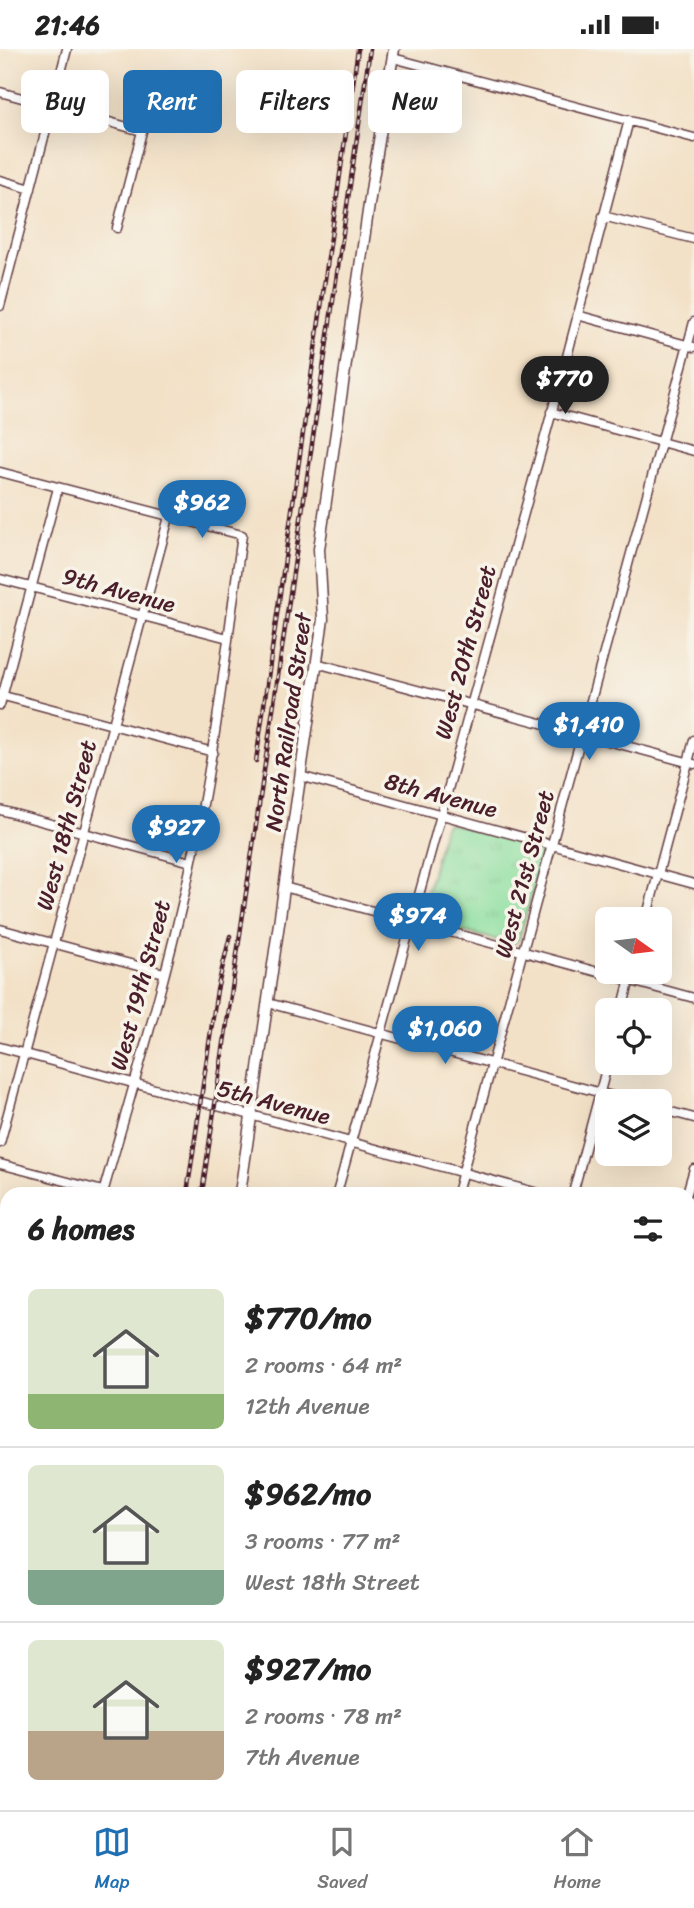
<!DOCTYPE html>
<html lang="en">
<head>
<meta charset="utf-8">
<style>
	body { margin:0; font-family:Sriracha,sans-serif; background:#f6f6f6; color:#222; height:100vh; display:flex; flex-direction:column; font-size:26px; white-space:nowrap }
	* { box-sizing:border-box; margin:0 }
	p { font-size:23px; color:#767676 }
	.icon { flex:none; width:38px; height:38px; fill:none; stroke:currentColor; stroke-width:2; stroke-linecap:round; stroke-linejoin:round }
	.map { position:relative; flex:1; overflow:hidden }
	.sheet { position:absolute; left:0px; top:1138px; width:695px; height:625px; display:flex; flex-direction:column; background:#fff; border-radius:21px 21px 0 0; box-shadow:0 7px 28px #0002 }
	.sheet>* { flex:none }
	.banner { position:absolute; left:21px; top:21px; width:653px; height:63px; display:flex; gap:14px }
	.needle { width:46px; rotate:104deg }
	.controls { position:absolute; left:595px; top:858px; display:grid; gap:14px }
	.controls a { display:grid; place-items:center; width:77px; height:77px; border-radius:10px; background:#fff; box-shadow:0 7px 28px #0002; font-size:35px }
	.price { position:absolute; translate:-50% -60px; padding:0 16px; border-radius:24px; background:#1f6fb2; color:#fff; font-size:23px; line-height:46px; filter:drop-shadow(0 2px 4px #0008) }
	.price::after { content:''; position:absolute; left:50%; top:42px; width:21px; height:16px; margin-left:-10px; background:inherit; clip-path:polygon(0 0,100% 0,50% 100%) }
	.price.current { background:#222; color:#fff }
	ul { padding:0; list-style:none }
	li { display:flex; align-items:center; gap:21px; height:175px; padding:0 28px }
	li+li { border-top:2px solid #e0e0e0 }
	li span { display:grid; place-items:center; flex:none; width:196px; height:140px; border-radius:10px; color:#555 }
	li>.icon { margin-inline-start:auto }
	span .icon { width:84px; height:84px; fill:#fffc; stroke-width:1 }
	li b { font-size:30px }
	h2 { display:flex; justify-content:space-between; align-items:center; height:84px; padding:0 28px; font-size:30px }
	.pill { padding:0 24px; border-radius:10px; background:#fff; box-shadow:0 7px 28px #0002; font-size:24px; line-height:63px }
	.pill.current { background:#1f6fb2; color:#fff }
	.status { display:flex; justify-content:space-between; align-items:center; height:49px; padding:0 35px; background:#fff; direction:ltr }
	.status svg { height:19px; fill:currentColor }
	.tabs { display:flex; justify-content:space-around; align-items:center; height:98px; border-top:2px solid #e0e0e0; background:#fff; font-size:19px; color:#767676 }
	.tabs a { display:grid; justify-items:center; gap:4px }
	.tabs .current { color:#1f6fb2 }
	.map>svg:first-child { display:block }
	.park { fill:url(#park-tufts); stroke:#6c7f66; stroke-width:2 }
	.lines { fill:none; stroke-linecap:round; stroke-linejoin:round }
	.minor-casing { stroke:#633c42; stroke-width:11 }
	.major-casing { stroke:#633c42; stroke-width:13 }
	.minor { stroke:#fff; stroke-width:8 }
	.major { stroke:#fff; stroke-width:10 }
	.rail-casing { stroke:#4a1f2b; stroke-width:4.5 }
	.rail { stroke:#f7f3e8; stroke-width:2; stroke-dasharray:5; stroke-linecap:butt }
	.labels { text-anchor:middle; stroke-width:7; stroke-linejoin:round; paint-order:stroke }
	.street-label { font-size:23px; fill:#4a1f2b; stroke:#f7f3e8 }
</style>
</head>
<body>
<div class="status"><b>21:46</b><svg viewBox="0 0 49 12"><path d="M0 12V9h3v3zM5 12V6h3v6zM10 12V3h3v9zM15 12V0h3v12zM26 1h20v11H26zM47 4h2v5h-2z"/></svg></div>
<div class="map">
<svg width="694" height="1761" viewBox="0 0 694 1761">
	<defs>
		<pattern id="park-tufts" width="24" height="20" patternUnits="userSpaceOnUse" patternTransform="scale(1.75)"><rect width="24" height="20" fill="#8ddfa0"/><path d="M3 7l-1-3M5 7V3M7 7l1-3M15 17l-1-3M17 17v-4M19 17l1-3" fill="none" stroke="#7bbf8a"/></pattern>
	</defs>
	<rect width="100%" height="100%" fill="#f7f3e8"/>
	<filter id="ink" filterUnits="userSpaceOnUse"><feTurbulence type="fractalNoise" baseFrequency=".0143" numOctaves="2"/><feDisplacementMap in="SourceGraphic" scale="14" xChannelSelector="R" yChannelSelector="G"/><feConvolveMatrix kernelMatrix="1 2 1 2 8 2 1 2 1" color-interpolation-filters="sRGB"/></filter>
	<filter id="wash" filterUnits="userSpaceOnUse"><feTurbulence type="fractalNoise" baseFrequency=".00686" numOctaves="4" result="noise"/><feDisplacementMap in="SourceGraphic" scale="28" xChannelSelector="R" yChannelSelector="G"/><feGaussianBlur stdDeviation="1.57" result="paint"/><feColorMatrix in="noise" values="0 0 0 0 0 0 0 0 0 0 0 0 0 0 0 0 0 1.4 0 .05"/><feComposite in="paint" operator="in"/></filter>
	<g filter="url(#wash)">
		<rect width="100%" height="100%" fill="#f3e1c7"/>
		<path class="park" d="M 448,774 L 543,798 L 544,803 L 519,890 L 514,895 L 427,874 L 422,871 L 421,866 L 444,778 Z"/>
	</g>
	<g filter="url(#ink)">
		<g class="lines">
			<defs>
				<path id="minor" d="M 393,9 L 694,89
					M 0,43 L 142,82
					M 0,131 L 31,140
					M 603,167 L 694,190
					M 117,179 L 155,32
					M 0,257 L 67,0
					M 577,266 L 694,298
					M 551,363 L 694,402
					M 0,423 L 242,486 C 227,595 215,704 192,811 C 168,924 134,1034 103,1144
					M 0,530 L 228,589
					M 316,614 L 694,715
					M 0,646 L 213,703
					M 0,656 L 58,439
					M 300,727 L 694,835
					M 0,761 L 191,813
					M 284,838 L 694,949
					M 646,870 L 694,691
					M 0,880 L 164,924
					M 268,954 L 631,1052
					M 622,961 L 632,922
					M 0,998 L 538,1144
					M 660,1060 L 694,1069
					M 0,1094 L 169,468
					M 0,1115 L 103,1142
					M 337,1144 L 565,315 L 629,71
					M 457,1144 L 694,273
					M 573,1144 L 608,1013
					M 687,1144 L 694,1120
					M 688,1185 L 694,1187
					M 0,1231 L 7,1233
					M 688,1299 L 694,1301
					M 688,1416 L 694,1392
					M 0,1462 L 7,1463
					M 0,1529 L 7,1503
					M 0,1581 L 7,1583
					M 688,1648 L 694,1649
					M 0,1696 L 7,1698
					M 207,1755 L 229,1761
					M 643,1755 L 665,1761
					M 70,1761 L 71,1755
					M 290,1761 L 291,1755
					M 408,1761 L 409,1755
					M 523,1761 L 525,1755
					M 596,1761 L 598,1755"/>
				<path id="major" d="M 240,1144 L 323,570 L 319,500 L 372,135 L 394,0
					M 0,1346 L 7,1348
					M 0,1356 L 7,1358
					M 688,1532 L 694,1533
					M 688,1543 L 694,1544
					M 175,1755 L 175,1761"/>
			</defs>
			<use href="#minor" class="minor-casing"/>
			<use href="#major" class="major-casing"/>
			<use href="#minor" class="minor"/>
			<use href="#major" class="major"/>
			<defs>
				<path id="rail" d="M 256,712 L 358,0
					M 187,1144 L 217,941 L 230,887
					M 202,1144 L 370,0
					M 131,1755 L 132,1761
					M 142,1755 L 143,1761
					M 154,1755 L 154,1761"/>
			</defs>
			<use href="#rail" class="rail-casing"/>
			<use href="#rail" class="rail"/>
		</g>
	</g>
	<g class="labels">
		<g class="street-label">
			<text transform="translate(119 541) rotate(15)" y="8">9th Avenue</text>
			<text transform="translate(465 603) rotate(-75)" y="8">West 20th Street</text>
			<text transform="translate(288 673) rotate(-82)" y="8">North Railroad Street</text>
			<text transform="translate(441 746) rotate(15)" y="8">8th Avenue</text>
			<text transform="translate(66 776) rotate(-75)" y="8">West 18th Street</text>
			<text transform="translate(524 825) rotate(-75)" y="8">West 21st Street</text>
			<text transform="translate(140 936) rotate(-75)" y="8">West 19th Street</text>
			<text transform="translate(274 1053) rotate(15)" y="8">5th Avenue</text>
		</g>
	</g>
</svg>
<div class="controls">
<a><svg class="needle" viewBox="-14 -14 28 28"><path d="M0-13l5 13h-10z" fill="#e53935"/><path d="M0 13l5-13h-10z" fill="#767676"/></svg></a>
<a><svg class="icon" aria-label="locate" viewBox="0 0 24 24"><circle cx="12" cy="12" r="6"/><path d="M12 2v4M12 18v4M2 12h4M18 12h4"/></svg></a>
<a><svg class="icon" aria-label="layers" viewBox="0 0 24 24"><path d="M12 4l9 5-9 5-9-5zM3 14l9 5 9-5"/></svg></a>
</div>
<b class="price current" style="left:565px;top:367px">$770</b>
<b class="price" style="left:202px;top:491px">$962</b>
<b class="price" style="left:589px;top:713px">$1,410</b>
<b class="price" style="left:176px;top:816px">$927</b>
<b class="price" style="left:418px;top:904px">$974</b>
<b class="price" style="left:445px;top:1017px">$1,060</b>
<div class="banner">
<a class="pill">Buy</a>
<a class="pill current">Rent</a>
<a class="pill">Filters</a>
<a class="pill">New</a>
</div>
<section class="sheet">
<h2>6 homes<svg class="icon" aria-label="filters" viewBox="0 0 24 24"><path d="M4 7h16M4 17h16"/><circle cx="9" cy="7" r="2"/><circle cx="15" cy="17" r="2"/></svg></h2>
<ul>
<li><span style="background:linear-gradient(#dfe7d0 75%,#8fb573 0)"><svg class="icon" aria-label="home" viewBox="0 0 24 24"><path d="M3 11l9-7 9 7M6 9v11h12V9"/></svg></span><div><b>$770/mo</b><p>2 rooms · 64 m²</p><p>12th Avenue</p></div></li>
<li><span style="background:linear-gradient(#dfe7d0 75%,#7fa58c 0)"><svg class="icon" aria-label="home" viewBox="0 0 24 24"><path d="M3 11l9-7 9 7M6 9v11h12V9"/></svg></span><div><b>$962/mo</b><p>3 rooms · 77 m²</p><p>West 18th Street</p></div></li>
<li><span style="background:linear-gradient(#dfe7d0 65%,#b9a48a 0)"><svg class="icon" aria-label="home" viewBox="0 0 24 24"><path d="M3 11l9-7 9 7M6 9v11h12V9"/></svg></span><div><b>$927/mo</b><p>2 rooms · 78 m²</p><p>7th Avenue</p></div></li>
</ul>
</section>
</div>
<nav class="tabs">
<a class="current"><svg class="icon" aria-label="map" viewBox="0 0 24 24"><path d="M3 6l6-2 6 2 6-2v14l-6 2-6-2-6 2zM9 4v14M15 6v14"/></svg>Map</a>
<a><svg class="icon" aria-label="saved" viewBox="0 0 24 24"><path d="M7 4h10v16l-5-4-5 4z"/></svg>Saved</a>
<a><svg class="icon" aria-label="home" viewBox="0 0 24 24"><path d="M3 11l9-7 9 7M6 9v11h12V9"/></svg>Home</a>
</nav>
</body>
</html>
